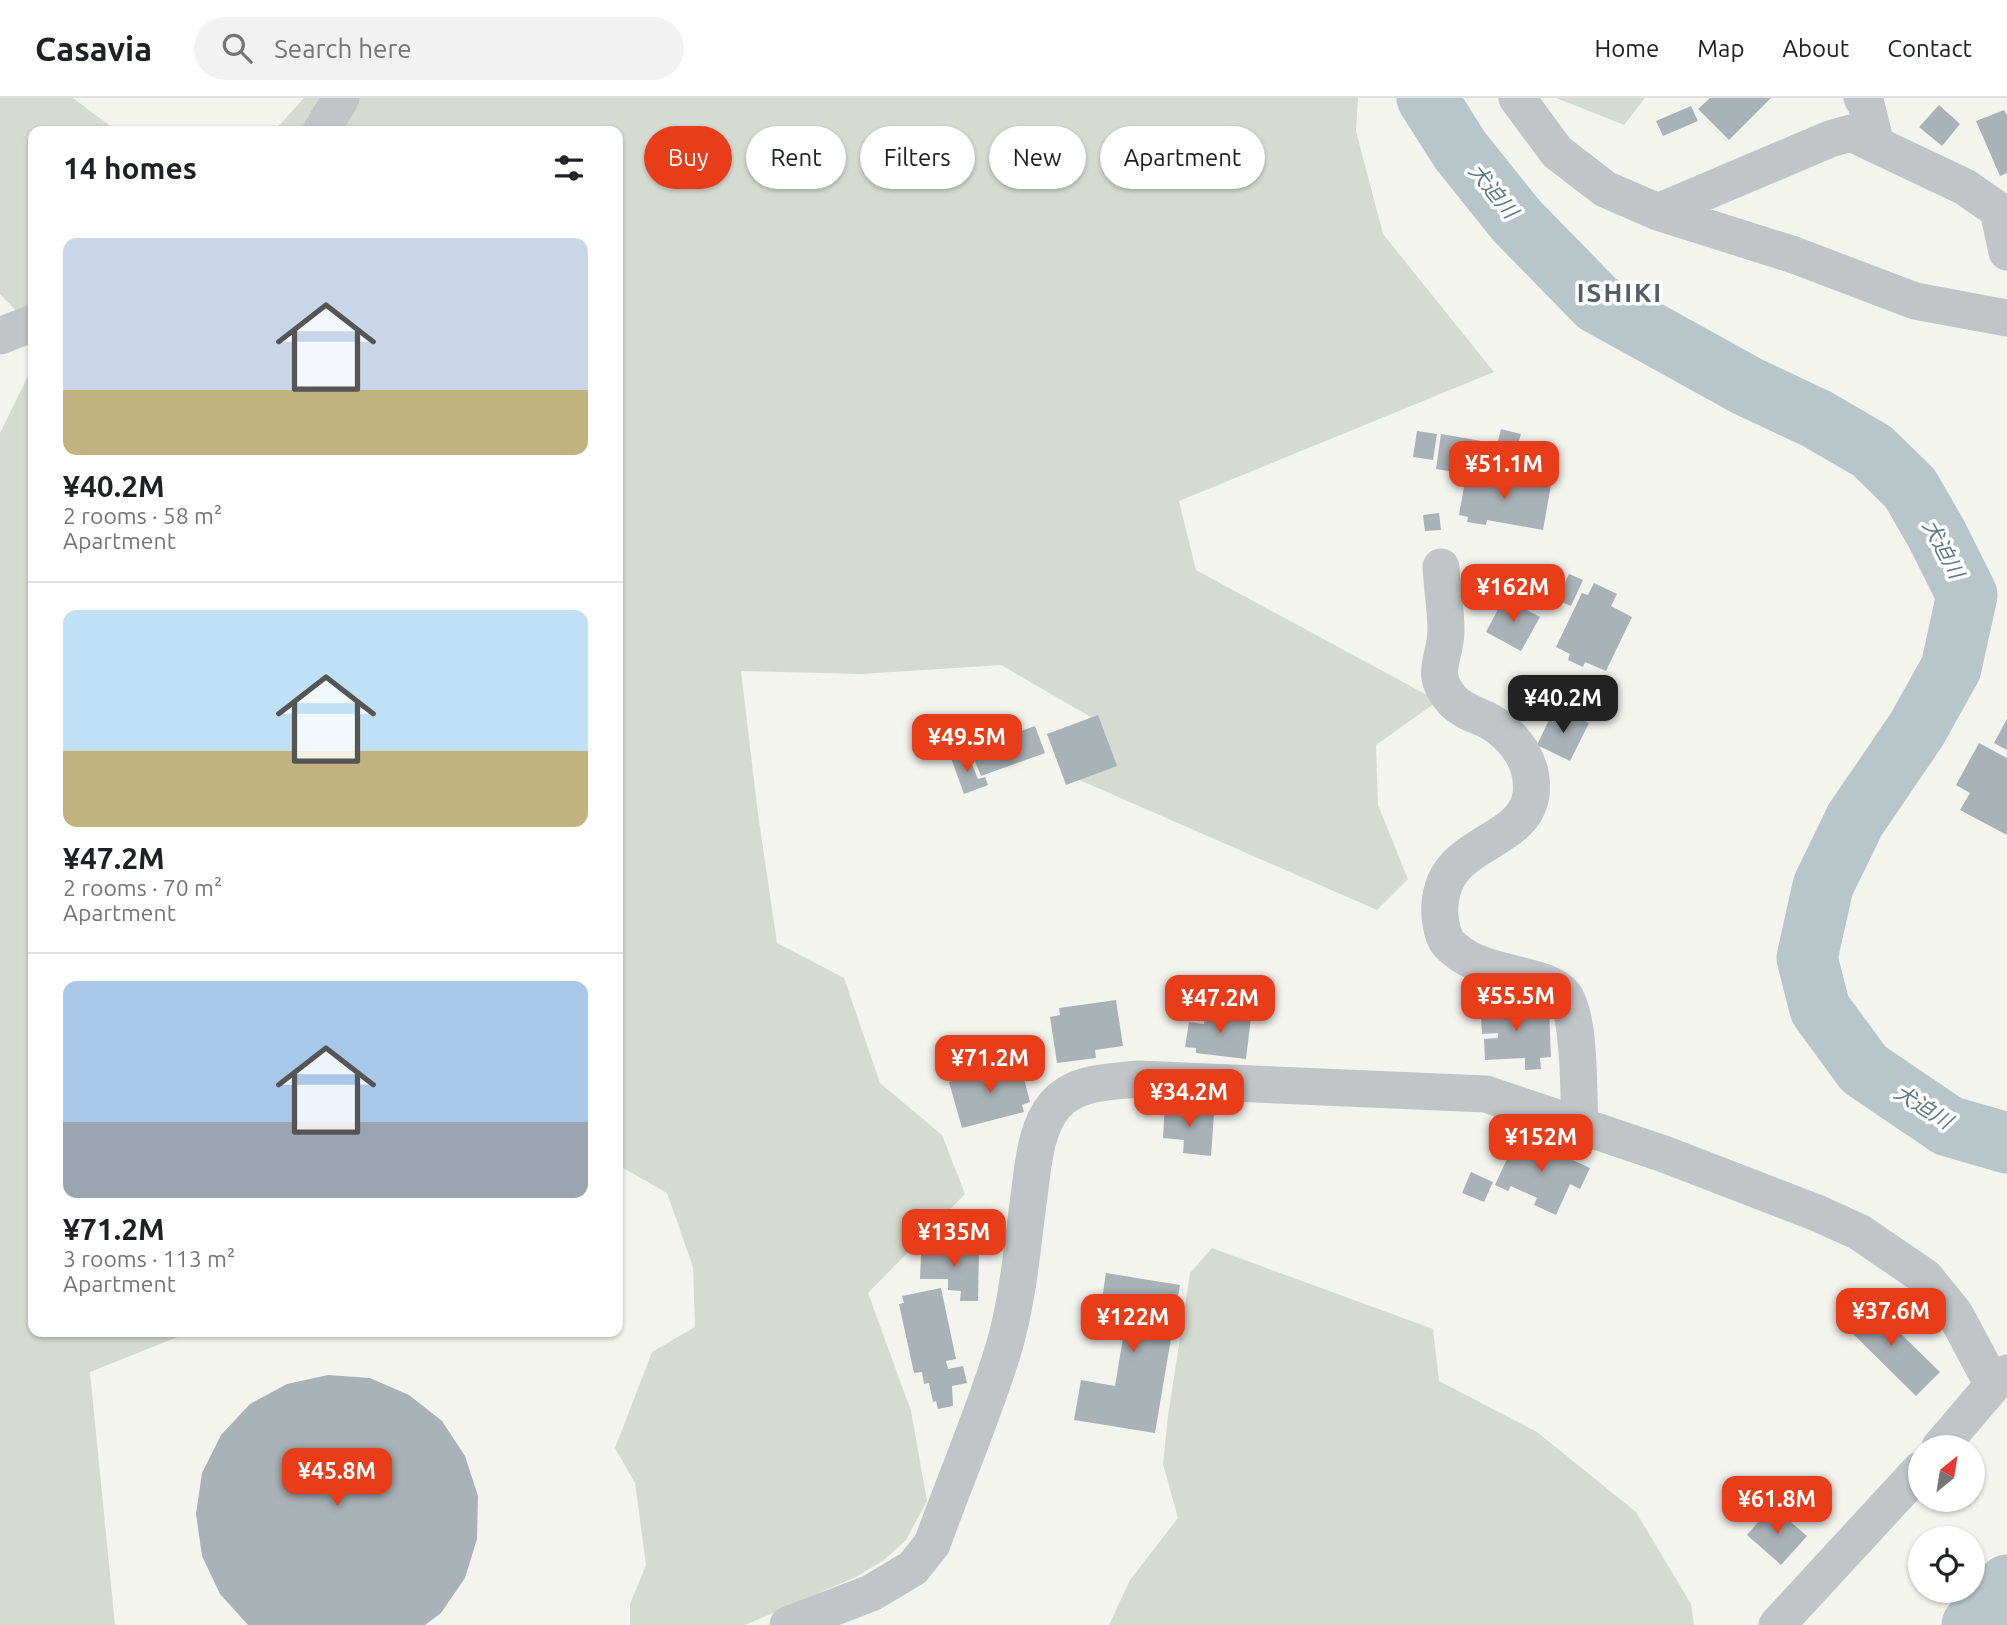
<!DOCTYPE html>
<html lang="en">
<head>
<meta charset="utf-8">
<style>
	body { margin:0; font-family:Ubuntu,"Noto Sans JP",sans-serif; background:#f2f2f2; color:#202124; height:100vh; display:flex; flex-direction:column; font-size:26px; white-space:nowrap }
	* { box-sizing:border-box; margin:0 }
	p { font-size:23px; color:#757577 }
	.icon { flex:none; width:38px; height:38px; fill:none; stroke:currentColor; stroke-width:2; stroke-linecap:round; stroke-linejoin:round }
	.map { position:relative; flex:1; overflow:hidden }
	.sheet { position:absolute; left:28px; top:28px; width:595px; height:1211px; display:flex; flex-direction:column; background:#fff; border-radius:14px; box-shadow:0 2px 5px #0004 }
	.sheet>* { flex:none }
	.top-card { position:absolute; left:644px; top:28px; width:665px; height:63px; display:flex; gap:14px }
	.needle { width:46px; rotate:30deg }
	.fabs { position:absolute; left:1908px; top:1337px; display:grid; gap:14px }
	.fabs a { display:grid; place-items:center; width:77px; height:77px; border-radius:50%; background:#fff; box-shadow:0 2px 5px #0004; font-size:35px }
	.price { position:absolute; translate:-50% -60px; padding:0 16px; border-radius:14px; background:#e93d1a; color:#fff; font-size:23px; line-height:46px; filter:drop-shadow(0 2px 4px #0008) }
	.price::after { content:''; position:absolute; left:50%; top:42px; width:21px; height:16px; margin-left:-10px; background:inherit; clip-path:polygon(0 0,100% 0,50% 100%) }
	.price.on { background:#222; color:#fff }
	ul { padding:0; list-style:none }
	li { display:grid; align-content:center; gap:14px; height:371px; padding:0 35px }
	li+li { border-top:2px solid #e0e0e0 }
	li span { display:grid; place-items:center; height:217px; border-radius:14px; color:#555 }
	li>.icon { margin-inline-start:auto }
	span .icon { width:126px; height:126px; fill:#fffc; stroke-width:1 }
	li b { font-size:30px }
	h2 { display:flex; justify-content:space-between; align-items:center; height:84px; padding:0 35px; font-size:30px }
	.chip { padding:0 24px; border-radius:32px; background:#fff; box-shadow:0 2px 5px #0004; font-size:24px; line-height:63px }
	.chip.on { background:#e93d1a; color:#fff }
	header { display:flex; align-items:center; gap:42px; box-sizing:border-box; height:98px; padding:0 35px; background:#fff; border-bottom:2px solid #e0e0e0 }
	header strong { font-size:33px }
	nav { display:flex; gap:38px; margin-inline-start:auto; font-size:24px }
	.search { width:490px; height:63px; background:#f2f2f2; display:flex; align-items:center; gap:18px; box-sizing:border-box; padding:0 24px; border-radius:38px; color:#757577; font-size:26px }
	.map>svg:first-child { display:block }
	.green { fill:#d5dbd0 }
	.lines { fill:none; stroke-linecap:round; stroke-linejoin:round }
	.river { stroke:#b8c6c9; stroke-width:61 }
	.building { fill:#a9b2b6 }
	.minor { stroke:#c1c5c8; stroke-width:37 }
	.labels { text-anchor:middle; stroke-width:7; stroke-linejoin:round; paint-order:stroke }
	.water-label { font-size:21px; font-style:italic; fill:#5d787f; stroke:#fff }
	.district-label { font-size:26px; font-weight:bold; letter-spacing:2px; fill:#505e66; stroke:#fff }
</style>
</head>
<body>
<header>
<strong>Casavia</strong>
<div class="search"><svg class="icon" aria-label="search" viewBox="0 0 24 24"><circle cx="10" cy="10" r="6"/><path d="M15 15l6 6"/></svg>Search here</div>
<nav><a>Home</a><a>Map</a><a>About</a><a>Contact</a></nav>
</header>
<div class="map">
<svg width="2007" height="1527" viewBox="0 0 2007 1527">
	<rect width="100%" height="100%" fill="#f4f4ef"/>
	<path class="green" d="M 0,0 L 73,0 L 117,33 L 33,33 L 33,230 L 0,196 Z
		M 304,0 L 1358,0 L 1356,33 L 1383,136 L 1494,274 L 1179,403 L 1196,472 L 1438,603 L 1376,647 L 1378,707 L 1408,781 L 1377,812 L 1068,677 L 1101,625 L 1001,567 L 861,576 L 741,573 L 758,716 L 777,845 L 844,880 L 880,985 L 942,1037 L 965,1096 L 868,1195 L 911,1313 L 927,1403 L 906,1442 L 884,1462 L 856,1479 L 745,1527 L 630,1527 L 630,1506 L 646,1467 L 635,1385 L 615,1350 L 652,1254 L 695,1229 L 693,1169 L 667,1095 L 618,1067 L 618,33 L 274,33 Z
		M 1556,0 L 1645,0 L 1624,27 Z
		M 33,268 L 33,1234 L 190,1234 L 90,1274 L 115,1527 L 0,1527 L 0,335 Z
		M 1212,1150 L 1433,1231 L 1439,1283 L 1537,1334 L 1636,1414 L 1691,1506 L 1694,1527 L 1109,1527 L 1130,1482 L 1178,1420 L 1163,1366 L 1168,1318 L 1190,1175 Z"/>
	<g class="lines">
		<path class="river" d="M 1427,0 L 1460,52 L 1516,122 L 1597,205 L 1747,288 L 1817,321 L 1872,353 L 1910,390 L 1936,435 L 1967,497 L 1951,570 L 1917,631 L 1855,722 L 1823,788 L 1807,860 L 1820,911 L 1864,971 L 1948,1028 L 2007,1045
			M 1972,1527 L 2007,1487"/>
	</g>
	<path class="building" d="M 1710,0 L 1771,0 L 1729,42 L 1698,11 Z
		M 1939,7 L 1960,26 L 1942,48 L 1919,29 Z
		M 1691,8 L 1698,23 L 1663,38 L 1656,23 Z
		M 2004,12 L 2007,17 L 2007,75 L 2000,78 L 1976,23 Z
		M 1501,331 L 1521,336 L 1519,343 L 1540,348 L 1537,361 L 1496,351 Z
		M 1417,333 L 1437,336 L 1433,362 L 1413,359 Z
		M 1441,336 L 1493,345 L 1489,369 L 1462,365 L 1460,375 L 1436,371 Z
		M 1467,372 L 1551,387 L 1543,432 L 1487,422 L 1486,427 L 1467,424 L 1468,419 L 1459,417 Z
		M 1439,415 L 1441,432 L 1425,433 L 1423,417 Z
		M 1569,476 L 1583,482 L 1571,508 L 1557,502 Z
		M 1594,485 L 1617,496 L 1611,508 L 1632,519 L 1606,573 L 1585,564 L 1583,569 L 1568,562 L 1570,556 L 1556,549 L 1582,495 L 1588,497 Z
		M 1504,500 L 1540,519 L 1521,553 L 1486,534 Z
		M 1559,611 L 1589,625 L 1570,663 L 1537,647 L 1549,622 L 1553,624 Z
		M 1098,617 L 1117,668 L 1066,687 L 1047,636 Z
		M 2007,621 L 2007,652 L 1994,645 Z
		M 1035,628 L 1045,655 L 981,678 L 970,651 Z
		M 1979,645 L 2007,660 L 2007,737 L 1960,712 L 1970,695 L 1956,687 Z
		M 967,654 L 978,681 L 985,679 L 988,687 L 964,696 L 951,660 Z
		M 1507,901 L 1508,914 L 1549,911 L 1551,959 L 1540,960 L 1541,971 L 1525,972 L 1525,960 L 1485,962 L 1484,941 L 1498,940 L 1498,935 L 1482,936 L 1480,903 Z
		M 1116,902 L 1123,948 L 1095,952 L 1096,960 L 1057,965 L 1050,919 L 1060,917 L 1059,910 Z
		M 1206,913 L 1251,919 L 1246,961 L 1196,955 L 1196,950 L 1185,949 L 1189,924 L 1204,926 Z
		M 1020,965 L 1030,1004 L 1022,1007 L 1024,1014 L 962,1030 L 949,984 Z
		M 1165,1006 L 1189,1007 L 1189,1015 L 1214,1016 L 1211,1058 L 1183,1055 L 1184,1042 L 1163,1040 Z
		M 1518,1037 L 1590,1070 L 1580,1091 L 1570,1086 L 1556,1117 L 1534,1107 L 1537,1100 L 1511,1088 L 1508,1093 L 1495,1087 Z
		M 1471,1074 L 1493,1084 L 1484,1104 L 1462,1095 Z
		M 932,1148 L 979,1150 L 978,1203 L 960,1203 L 961,1193 L 948,1192 L 948,1181 L 920,1181 L 921,1157 L 931,1157 Z
		M 1106,1175 L 1180,1187 L 1155,1335 L 1074,1322 L 1081,1282 L 1115,1288 L 1123,1240 L 1097,1235 Z
		M 941,1190 L 956,1261 L 946,1263 L 948,1271 L 963,1268 L 967,1285 L 952,1288 L 953,1308 L 938,1311 L 936,1303 L 933,1304 L 929,1285 L 924,1286 L 922,1274 L 914,1275 L 899,1206 L 904,1205 L 902,1198 Z
		M 1865,1201 L 1940,1274 L 1916,1298 L 1842,1225 Z
		M 328,1277 L 370,1280 L 409,1297 L 442,1323 L 465,1358 L 478,1398 L 477,1441 L 465,1480 L 441,1515 L 425,1527 L 248,1527 L 220,1496 L 202,1458 L 196,1416 L 202,1375 L 221,1337 L 250,1306 L 287,1286 Z
		M 1772,1408 L 1807,1438 L 1781,1467 L 1747,1437 Z"/>
	<g class="lines">
		<path class="minor" d="M 1517,0 L 1557,54 L 1605,91 L 1658,114 L 1794,157 L 1915,203 L 2007,220
			M 1862,0 L 1866,6 L 1876,47
			M 321,33 L 341,0
			M 1658,114 L 1830,41 L 1851,35 L 1965,89 L 1998,112 L 2007,154
			M 0,238 L 33,225
			M 1441,469 C 1442,490 1446,511 1446,532 C 1446,561 1428,575 1452,602 C 1462,613 1477,617 1489,623 C 1515,638 1535,665 1531,697 C 1523,748 1444,742 1440,806 C 1439,817 1441,832 1446,842 C 1448,846 1453,850 1457,853 C 1484,877 1547,875 1564,897 C 1581,919 1578,997 1580,1027
			M 1940,1349 L 1993,1287 L 2007,1275
			M 788,1527 L 871,1495 L 913,1470 L 932,1446 C 955,1382 982,1320 1002,1256 C 1018,1205 1022,1150 1029,1098 C 1033,1069 1035,1030 1055,1007 C 1076,983 1109,984 1139,981 L 1486,996 L 1664,1056 L 1817,1115 L 1859,1134 L 1925,1179 L 1955,1216 L 1993,1287
			M 1777,1527 L 1920,1372"/>
	</g>
	<g class="labels">
		<g class="water-label">
			<text transform="translate(1493 93) rotate(51)" y="7">犬迫川</text>
			<text transform="translate(1943 451) rotate(62)" y="7">犬迫川</text>
			<text transform="translate(1923 1009) rotate(32)" y="7">犬迫川</text>
		</g>
		<g class="district-label">
			<text x="1620" y="204">ISHIKI</text>
		</g>
	</g>
</svg>
<div class="fabs">
<a><svg class="needle" viewBox="-14 -14 28 28"><path d="M0-13l5 13h-10z" fill="#e53935"/><path d="M0 13l5-13h-10z" fill="#757577"/></svg></a>
<a><svg class="icon" aria-label="locate" viewBox="0 0 24 24"><circle cx="12" cy="12" r="6"/><path d="M12 2v4M12 18v4M2 12h4M18 12h4"/></svg></a>
</div>
<b class="price" style="left:1504px;top:403px">¥51.1M</b>
<b class="price" style="left:1513px;top:526px">¥162M</b>
<b class="price on" style="left:1563px;top:637px">¥40.2M</b>
<b class="price" style="left:967px;top:676px">¥49.5M</b>
<b class="price" style="left:1516px;top:935px">¥55.5M</b>
<b class="price" style="left:1220px;top:937px">¥47.2M</b>
<b class="price" style="left:990px;top:997px">¥71.2M</b>
<b class="price" style="left:1189px;top:1031px">¥34.2M</b>
<b class="price" style="left:1541px;top:1076px">¥152M</b>
<b class="price" style="left:954px;top:1171px">¥135M</b>
<b class="price" style="left:1891px;top:1250px">¥37.6M</b>
<b class="price" style="left:1133px;top:1256px">¥122M</b>
<b class="price" style="left:337px;top:1410px">¥45.8M</b>
<b class="price" style="left:1777px;top:1438px">¥61.8M</b>
<div class="top-card">
<a class="chip on">Buy</a>
<a class="chip">Rent</a>
<a class="chip">Filters</a>
<a class="chip">New</a>
<a class="chip">Apartment</a>
</div>
<section class="sheet">
<h2>14 homes<svg class="icon" aria-label="filters" viewBox="0 0 24 24"><path d="M4 7h16M4 17h16"/><circle cx="9" cy="7" r="2"/><circle cx="15" cy="17" r="2"/></svg></h2>
<ul>
<li><span style="background:linear-gradient(#c9d6e8 70%,#c2b280 0)"><svg class="icon" aria-label="home" viewBox="0 0 24 24"><path d="M3 11l9-7 9 7M6 9v11h12V9"/></svg></span><div><b>¥40.2M</b><p>2 rooms · 58 m²</p><p>Apartment</p></div></li>
<li><span style="background:linear-gradient(#bfe0f5 65%,#c2b280 0)"><svg class="icon" aria-label="home" viewBox="0 0 24 24"><path d="M3 11l9-7 9 7M6 9v11h12V9"/></svg></span><div><b>¥47.2M</b><p>2 rooms · 70 m²</p><p>Apartment</p></div></li>
<li><span style="background:linear-gradient(#a9c7e8 65%,#9aa5b1 0)"><svg class="icon" aria-label="home" viewBox="0 0 24 24"><path d="M3 11l9-7 9 7M6 9v11h12V9"/></svg></span><div><b>¥71.2M</b><p>3 rooms · 113 m²</p><p>Apartment</p></div></li>
</ul>
</section>
</div>
</body>
</html>
